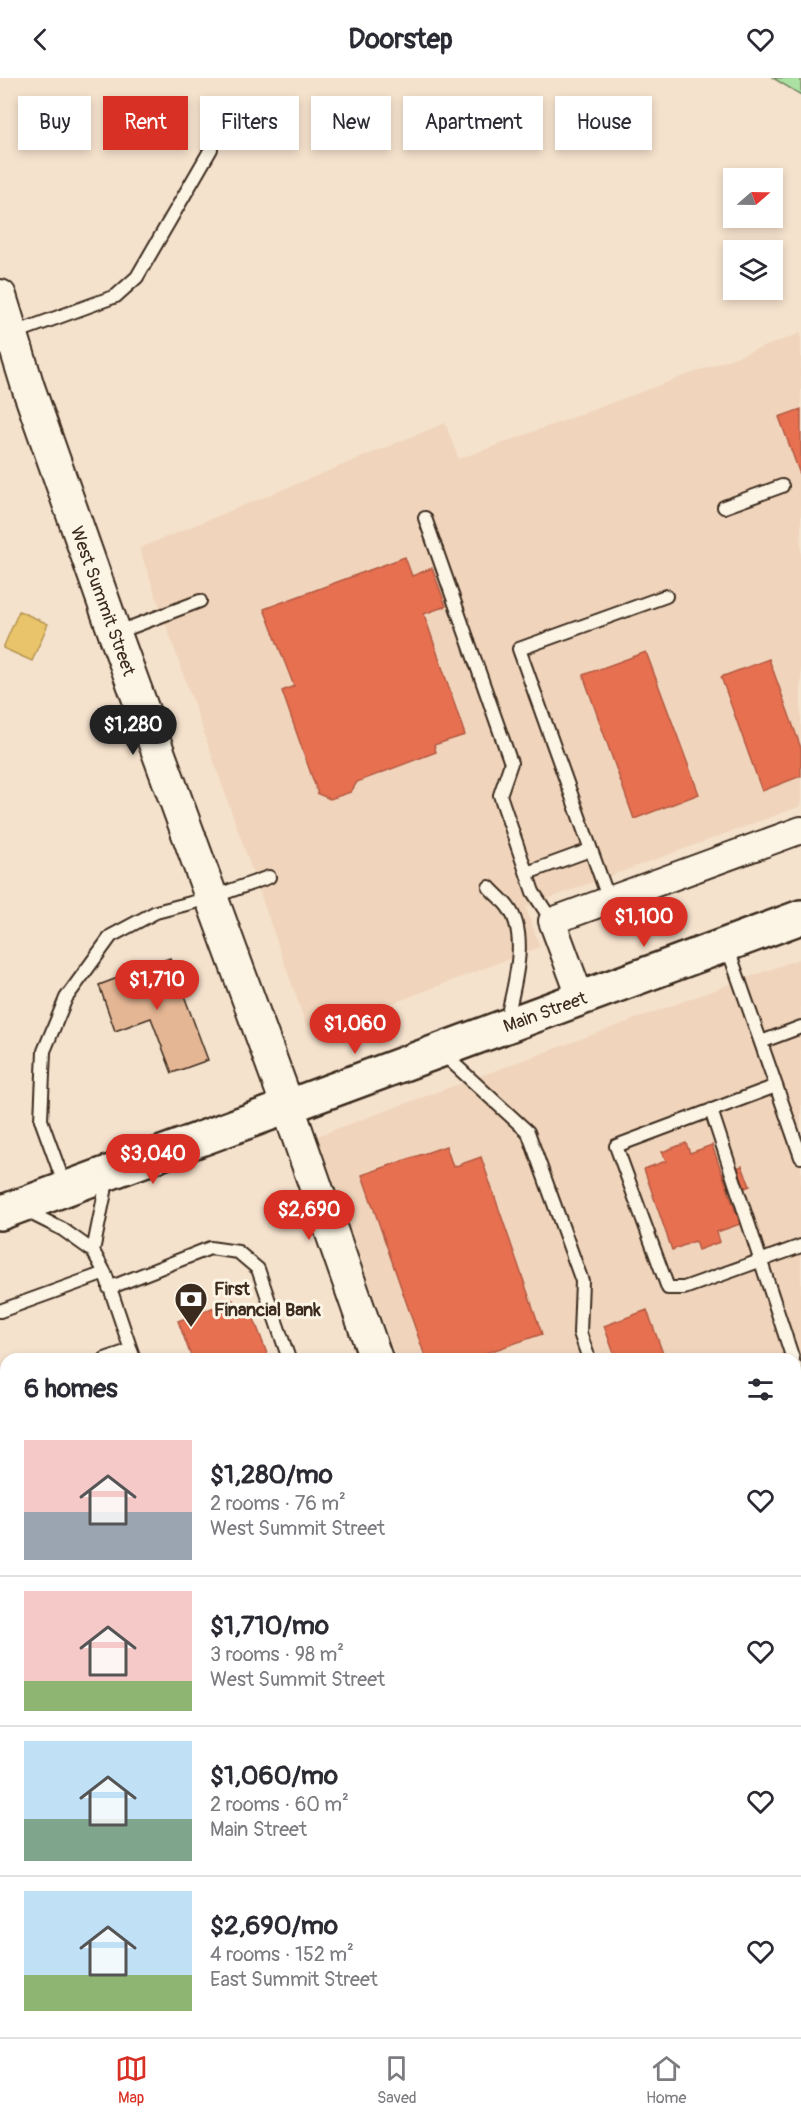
<!DOCTYPE html>
<html lang="en">
<head>
<meta charset="utf-8">
<style>
	body { margin:0; font-family:Pangolin,sans-serif; background:#f7f7f7; color:#2b2b33; height:100vh; display:flex; flex-direction:column; font-size:22px; white-space:nowrap }
	* { box-sizing:border-box; margin:0 }
	p { font-size:20px; color:#7c7c81 }
	.icon { flex:none; width:33px; height:33px; fill:none; stroke:currentColor; stroke-width:2; stroke-linecap:round; stroke-linejoin:round }
	.map { position:relative; flex:1; overflow:hidden }
	.drawer { position:absolute; left:0px; top:1275px; width:801px; height:684px; display:flex; flex-direction:column; background:#fff; border-radius:18px 18px 0 0; box-shadow:0 3px 9px #0003 }
	.drawer>* { flex:none }
	.top-card { position:absolute; left:18px; top:18px; width:765px; height:54px; display:flex; gap:12px }
	.needle { width:39px; rotate:70deg }
	.controls { position:absolute; left:723px; top:90px; display:grid; gap:12px }
	.controls a { display:grid; place-items:center; width:60px; height:60px; border-radius:0px; background:#fff; box-shadow:0 3px 9px #0003; font-size:30px }
	.price { position:absolute; translate:-50% -51px; padding:0 14px; border-radius:21px; background:#d93025; color:#fff; font-size:20px; line-height:39px; filter:drop-shadow(0 2px 3px #0008) }
	.price::after { content:''; position:absolute; left:50%; top:36px; width:18px; height:14px; margin-left:-9px; background:inherit; clip-path:polygon(0 0,100% 0,50% 100%) }
	.price.selected { background:#222; color:#fff }
	ul { padding:0; list-style:none }
	li { display:flex; align-items:center; gap:18px; height:150px; padding:0 24px }
	li+li { border-top:2px solid #e1e1e2 }
	li span { display:grid; place-items:center; flex:none; width:168px; height:120px; border-radius:0px; color:#555 }
	li>.icon { margin-inline-start:auto }
	span .icon { width:72px; height:72px; fill:#fffc; stroke-width:1 }
	li b { font-size:26px }
	h2 { display:flex; justify-content:space-between; align-items:center; height:72px; padding:0 24px; font-size:26px }
	.chip { padding:0 21px; border-radius:0px; background:#fff; box-shadow:0 3px 9px #0003; font-size:21px; line-height:54px }
	.chip.selected { background:#d93025; color:#fff }
	header { display:flex; justify-content:space-between; align-items:center; height:78px; padding:0 24px; background:#fff; font-size:27px; font-weight:700 }
	.tabs { display:flex; justify-content:space-around; align-items:center; height:84px; border-top:2px solid #e1e1e2; background:#fff; font-size:16px; color:#7c7c81 }
	.tabs a { display:grid; justify-items:center; gap:3px }
	.tabs .selected { color:#d93025 }
	.map>svg:first-child { display:block }
	.built { fill:#f0d5bc }
	.green { fill:#ace1a4; stroke:#748661; stroke-width:1.5 }
	.homes { fill:#e9c46a; stroke:#b59653; stroke-width:1.5 }
	.shops { fill:#e76f51; stroke:#b35a42; stroke-width:1.5 }
	.building { fill:#e4b694; stroke:#3b2a1e; stroke-width:1.5 }
	.lines { fill:none; stroke-linecap:round; stroke-linejoin:round }
	.service-casing { stroke:#3b2a1e; stroke-width:16 }
	.minor-casing { stroke:#3b2a1e; stroke-width:30 }
	.tertiary-casing { stroke:#3b2a1e; stroke-width:36 }
	.secondary-casing { stroke:#3b2a1e; stroke-width:38 }
	.service { stroke:#fcf5e5; stroke-width:12 }
	.minor { stroke:#fcf5e5; stroke-width:26 }
	.tertiary { stroke:#fcf5e5; stroke-width:32 }
	.secondary { stroke:#fcf5e5; stroke-width:33 }
	.labels { text-anchor:middle; stroke-width:6; stroke-linejoin:round; paint-order:stroke }
	.street-label { font-size:18px; fill:#3b2a1e; stroke:#fcf5e5 }
	.poi-label { font-size:18px; font-weight:bold; fill:#3b2a1e; stroke:#fcf5e5; text-anchor:start }
</style>
</head>
<body>
<header><svg class="icon" aria-label="back" viewBox="0 0 24 24"><path d="M15 5l-7 7 7 7"/></svg>Doorstep<svg class="icon" aria-label="heart" viewBox="0 0 24 24"><path d="M12 20l-8-8c-3-5 5-10 8-4 3-6 11-1 8 4z"/></svg></header>
<div class="map">
<svg width="801" height="1959" viewBox="0 0 801 1959">
	<rect width="100%" height="100%" fill="#f5e2cd"/>
	<filter id="ink" filterUnits="userSpaceOnUse"><feTurbulence type="fractalNoise" baseFrequency=".0167" numOctaves="2"/><feDisplacementMap in="SourceGraphic" scale="12" xChannelSelector="R" yChannelSelector="G"/><feConvolveMatrix kernelMatrix="1 2 1 2 8 2 1 2 1" color-interpolation-filters="sRGB"/></filter>
	<g filter="url(#ink)">
		<path class="built" d="M 801,255 L 801,728 L 526,829 L 540,869 L 318,954 L 306,947 L 139,470 L 445,345 L 459,381 Z
			M 801,880 L 801,1579 L 795,1579 L 795,1281 L 396,1281 L 317,1058 Z"/>
		<path class="green" d="M 773,0 L 801,0 L 801,17 Z"/>
		<path class="homes" d="M 19,533 L 48,546 L 32,583 L 3,570 Z
			M 801,1758 L 801,1844 L 795,1826 L 795,1760 Z"/>
		<path class="shops" d="M 801,331 L 801,399 L 779,339 Z
			M 405,479 L 412,498 L 432,490 L 446,528 L 424,536 L 465,657 L 434,667 L 436,674 L 357,704 L 351,714 L 330,721 L 318,716 L 282,613 L 294,608 L 264,531 Z
			M 646,574 L 699,716 L 634,741 L 583,597 Z
			M 769,581 L 801,670 L 801,698 L 762,713 L 721,599 Z
			M 686,1065 L 690,1075 L 712,1067 L 740,1146 L 717,1154 L 720,1164 L 698,1172 L 695,1163 L 672,1172 L 644,1091 L 666,1083 L 662,1074 Z
			M 446,1068 L 453,1089 L 481,1079 L 542,1256 L 469,1281 L 426,1281 L 362,1097 Z
			M 742,1088 L 750,1108 L 731,1115 L 723,1095 Z
			M 233,1222 L 239,1234 L 250,1230 L 269,1281 L 192,1281 L 178,1243 Z
			M 647,1232 L 665,1281 L 616,1281 L 604,1248 Z"/>
		<path class="building" d="M 170,880 L 208,982 L 172,995 L 151,940 L 115,953 L 99,907 Z
			M 6,1378 L 6,1497 L 0,1499 L 0,1380 Z
			M 0,1705 L 6,1705 L 6,1748 L 0,1748 Z
			M 0,1787 L 6,1787 L 6,1874 L 0,1874 Z"/>
		<g class="lines">
			<defs>
				<path id="service" d="M 12,256 L 116,218 L 137,199 L 211,71
					M 724,429 L 782,408
					M 425,440 L 511,685 L 500,717 L 533,814 L 552,843
					M 116,555 L 200,523
					M 527,795 L 590,772
					M 489,809 C 495,816 503,822 508,829 C 530,857 513,912 506,944
					M 609,822 L 519,571 L 666,518
					M 727,868 L 801,1079
					M 761,964 L 801,949
					M 441,974 L 528,1054 L 582,1203 L 580,1255 L 589,1281
					M 776,1008 L 616,1068 L 668,1210 L 684,1210 L 801,1168
					M 711,1032 L 793,1281
					M 65,1108 L 41,1042 L 44,973 L 66,920 L 111,858 L 156,834 L 210,820 L 269,799
					M 24,1132 L 62,1151 L 93,1173 L 105,1195 L 134,1281
					M 93,1173 L 105,1114 L 107,1097
					M 109,1210 L 210,1170 L 238,1174 L 258,1191 L 289,1281
					M 0,1233 L 105,1195
					M 105,1281 L 131,1272
					M 795,1287 L 801,1305
					M 0,1318 L 6,1316
					M 795,1444 L 801,1442
					M 0,1572 L 6,1570"/>
				<path id="minor" d="M 581,921 L 552,843 L 801,752"/>
				<path id="tertiary" d="M 0,218 L 28,309 L 115,556 L 288,1029 L 376,1281
					M 795,1946 L 801,1946
					M 610,1953 L 613,1959
					M 0,1958 L 127,1958 L 372,1953"/>
				<path id="secondary" d="M 0,1135 L 801,839"/>
			</defs>
			<use href="#service" class="service-casing"/>
			<use href="#minor" class="minor-casing"/>
			<use href="#tertiary" class="tertiary-casing"/>
			<use href="#secondary" class="secondary-casing"/>
			<use href="#service" class="service"/>
			<use href="#minor" class="minor"/>
			<use href="#tertiary" class="tertiary"/>
			<use href="#secondary" class="secondary"/>
		</g>
	</g>
	<defs>
		<symbol id="bank-pin" viewBox="-11 -11 22 30"><path d="M0 17L-7.5 6A9.5 9.5 0 1 1 7.5 6Z" fill="#3b2a1e" stroke="#fcf5e5"/><path d="M-6-4H6V4H-6ZM0-2.3a2.3 2.3 0 1 0 0 4.6a2.3 2.3 0 1 0 0-4.6Z" fill="#fff"/></symbol>
	</defs>
	<g fill-rule="evenodd">
		<use href="#bank-pin" x="172" y="1202" width="38" height="52"/>
	</g>
	<g class="labels">
		<g class="street-label">
			<text transform="translate(103 523) rotate(70)" y="6">West Summit Street</text>
			<text transform="translate(545 934) rotate(-20)" y="6">Main Street</text>
		</g>
		<g class="poi-label">
			<text x="214" y="1217">First<tspan x="214" dy="21">Financial Bank</tspan></text>
		</g>
	</g>
</svg>
<div class="controls">
<a><svg class="needle" viewBox="-14 -14 28 28"><path d="M0-13l5 13h-10z" fill="#e53935"/><path d="M0 13l5-13h-10z" fill="#7c7c81"/></svg></a>
<a><svg class="icon" aria-label="layers" viewBox="0 0 24 24"><path d="M12 4l9 5-9 5-9-5zM3 14l9 5 9-5"/></svg></a>
</div>
<b class="price selected" style="left:133px;top:678px">$1,280</b>
<b class="price" style="left:644px;top:870px">$1,100</b>
<b class="price" style="left:157px;top:933px">$1,710</b>
<b class="price" style="left:355px;top:977px">$1,060</b>
<b class="price" style="left:153px;top:1107px">$3,040</b>
<b class="price" style="left:309px;top:1163px">$2,690</b>
<div class="top-card">
<a class="chip">Buy</a>
<a class="chip selected">Rent</a>
<a class="chip">Filters</a>
<a class="chip">New</a>
<a class="chip">Apartment</a>
<a class="chip">House</a>
</div>
<section class="drawer">
<h2>6 homes<svg class="icon" aria-label="filters" viewBox="0 0 24 24"><path d="M4 7h16M4 17h16"/><circle cx="9" cy="7" r="2"/><circle cx="15" cy="17" r="2"/></svg></h2>
<ul>
<li><span style="background:linear-gradient(#f6c9c9 60%,#9aa5b1 0)"><svg class="icon" aria-label="home" viewBox="0 0 24 24"><path d="M3 11l9-7 9 7M6 9v11h12V9"/></svg></span><div><b>$1,280/mo</b><p>2 rooms · 76 m²</p><p>West Summit Street</p></div><svg class="icon" aria-label="heart" viewBox="0 0 24 24"><path d="M12 20l-8-8c-3-5 5-10 8-4 3-6 11-1 8 4z"/></svg></li>
<li><span style="background:linear-gradient(#f6c9c9 75%,#8fb573 0)"><svg class="icon" aria-label="home" viewBox="0 0 24 24"><path d="M3 11l9-7 9 7M6 9v11h12V9"/></svg></span><div><b>$1,710/mo</b><p>3 rooms · 98 m²</p><p>West Summit Street</p></div><svg class="icon" aria-label="heart" viewBox="0 0 24 24"><path d="M12 20l-8-8c-3-5 5-10 8-4 3-6 11-1 8 4z"/></svg></li>
<li><span style="background:linear-gradient(#bfe0f5 65%,#7fa58c 0)"><svg class="icon" aria-label="home" viewBox="0 0 24 24"><path d="M3 11l9-7 9 7M6 9v11h12V9"/></svg></span><div><b>$1,060/mo</b><p>2 rooms · 60 m²</p><p>Main Street</p></div><svg class="icon" aria-label="heart" viewBox="0 0 24 24"><path d="M12 20l-8-8c-3-5 5-10 8-4 3-6 11-1 8 4z"/></svg></li>
<li><span style="background:linear-gradient(#bfe0f5 70%,#8fb573 0)"><svg class="icon" aria-label="home" viewBox="0 0 24 24"><path d="M3 11l9-7 9 7M6 9v11h12V9"/></svg></span><div><b>$2,690/mo</b><p>4 rooms · 152 m²</p><p>East Summit Street</p></div><svg class="icon" aria-label="heart" viewBox="0 0 24 24"><path d="M12 20l-8-8c-3-5 5-10 8-4 3-6 11-1 8 4z"/></svg></li>
</ul>
</section>
</div>
<nav class="tabs">
<a class="selected"><svg class="icon" aria-label="map" viewBox="0 0 24 24"><path d="M3 6l6-2 6 2 6-2v14l-6 2-6-2-6 2zM9 4v14M15 6v14"/></svg>Map</a>
<a><svg class="icon" aria-label="saved" viewBox="0 0 24 24"><path d="M7 4h10v16l-5-4-5 4z"/></svg>Saved</a>
<a><svg class="icon" aria-label="home" viewBox="0 0 24 24"><path d="M3 11l9-7 9 7M6 9v11h12V9"/></svg>Home</a>
</nav>
</body>
</html>
